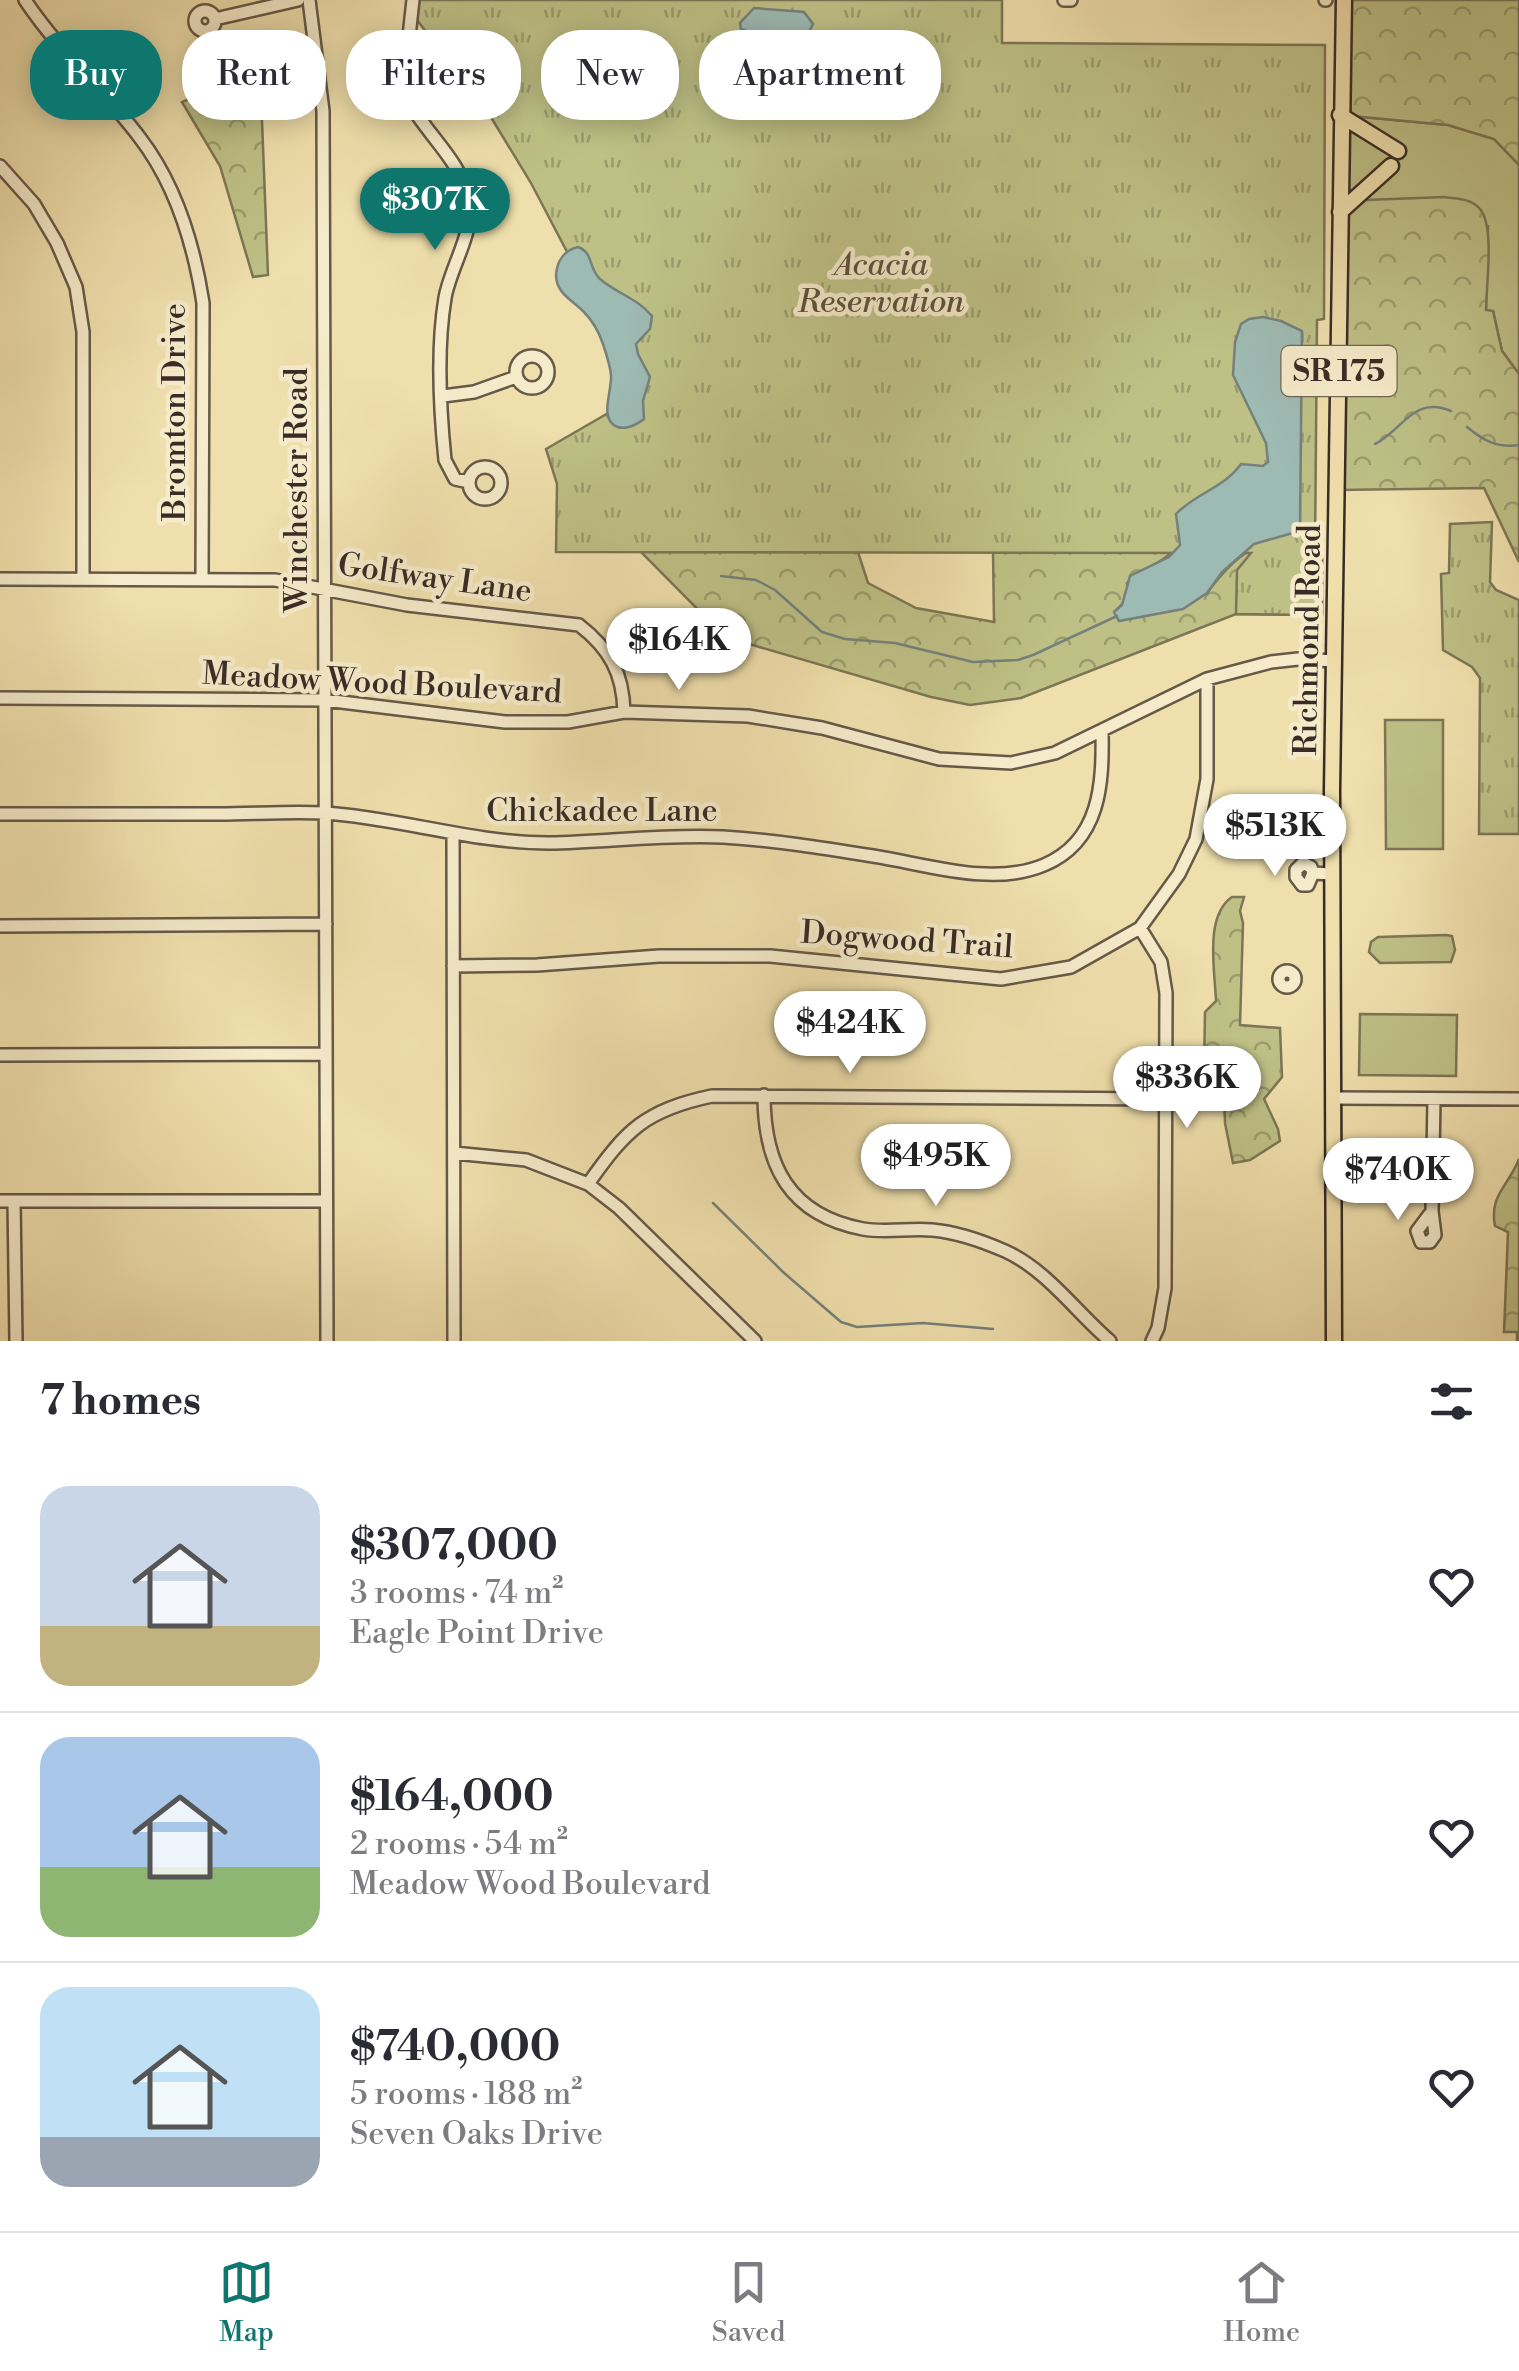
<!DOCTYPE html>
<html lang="en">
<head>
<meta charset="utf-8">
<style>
	body { margin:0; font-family:"Libre Bodoni",serif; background:#f2f2f3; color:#2b2b33; height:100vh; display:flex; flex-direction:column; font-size:38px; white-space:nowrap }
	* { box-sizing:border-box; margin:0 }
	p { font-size:32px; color:#7c7c81 }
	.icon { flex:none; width:55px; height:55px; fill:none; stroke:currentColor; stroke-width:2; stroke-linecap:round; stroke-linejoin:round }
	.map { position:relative; height:1341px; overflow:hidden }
	.panel { display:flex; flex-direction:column; background:#fff; flex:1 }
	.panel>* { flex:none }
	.hud { position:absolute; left:30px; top:30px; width:1000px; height:90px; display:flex; gap:20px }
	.price { position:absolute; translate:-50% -85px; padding:0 22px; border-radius:35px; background:#fff; color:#222; font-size:32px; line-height:65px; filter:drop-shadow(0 2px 5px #0008) }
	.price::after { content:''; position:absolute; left:50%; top:60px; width:30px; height:22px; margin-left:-15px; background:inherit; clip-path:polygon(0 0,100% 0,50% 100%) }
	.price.active { background:#0f766e; color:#fff }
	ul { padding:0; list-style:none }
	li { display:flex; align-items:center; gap:30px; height:250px; padding:0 40px }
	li+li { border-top:2px solid #e1e1e2 }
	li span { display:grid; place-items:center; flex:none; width:280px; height:200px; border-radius:30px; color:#555 }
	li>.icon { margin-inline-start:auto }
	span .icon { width:120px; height:120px; fill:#fffc; stroke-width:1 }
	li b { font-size:42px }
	h2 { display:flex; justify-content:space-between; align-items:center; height:120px; padding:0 40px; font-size:42px }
	.tag { padding:0 35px; border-radius:40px; background:#fff; box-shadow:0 5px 25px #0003; font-size:35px; line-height:90px }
	.tag.active { background:#0f766e; color:#fff }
	.tabs { display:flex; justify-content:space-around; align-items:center; height:140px; border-top:2px solid #e1e1e2; background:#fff; font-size:28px; color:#7c7c81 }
	.tabs a { display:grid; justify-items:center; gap:5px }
	.tabs .active { color:#0f766e }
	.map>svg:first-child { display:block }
	.grass { fill:#bec086; stroke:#7c7656; stroke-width:2.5 }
	.forest { fill:url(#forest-crowns); stroke:#7c7656; stroke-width:2.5 }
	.park { fill:url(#park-tufts); stroke:#7c7656; stroke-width:2.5 }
	.water { fill:#9dbab3; stroke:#75817b; stroke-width:2.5 }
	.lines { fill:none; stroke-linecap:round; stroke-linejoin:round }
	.stream { stroke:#75817b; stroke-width:2.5 }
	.minor-casing { stroke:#665948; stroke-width:16 }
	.major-casing { stroke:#392c26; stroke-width:19 }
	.minor { stroke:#f5eac9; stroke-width:11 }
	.major { stroke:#efdfac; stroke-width:14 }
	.labels { text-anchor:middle; stroke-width:9; stroke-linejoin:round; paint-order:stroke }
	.shield { fill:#f5eac9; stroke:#716557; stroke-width:2.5 }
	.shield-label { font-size:30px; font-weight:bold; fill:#392c26 }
	.park-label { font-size:32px; font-style:italic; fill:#5a513e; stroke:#f5eac9 }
	.street-label { font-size:32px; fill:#392c26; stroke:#f5eac9 }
</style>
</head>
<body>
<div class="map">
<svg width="1519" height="1341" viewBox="0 0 1519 1341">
	<defs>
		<pattern id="forest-crowns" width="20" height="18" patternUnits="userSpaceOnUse" patternTransform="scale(2.5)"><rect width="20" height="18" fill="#bec086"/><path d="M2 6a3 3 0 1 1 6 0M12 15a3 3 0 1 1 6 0" fill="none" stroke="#9b9c6d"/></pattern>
		<pattern id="park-tufts" width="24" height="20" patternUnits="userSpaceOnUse" patternTransform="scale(2.5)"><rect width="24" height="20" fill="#bec086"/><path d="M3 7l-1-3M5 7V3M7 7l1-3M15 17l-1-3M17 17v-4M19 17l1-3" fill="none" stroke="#9b9c6d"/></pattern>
	</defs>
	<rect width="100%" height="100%" fill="#efdfac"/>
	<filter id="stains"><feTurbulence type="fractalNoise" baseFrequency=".002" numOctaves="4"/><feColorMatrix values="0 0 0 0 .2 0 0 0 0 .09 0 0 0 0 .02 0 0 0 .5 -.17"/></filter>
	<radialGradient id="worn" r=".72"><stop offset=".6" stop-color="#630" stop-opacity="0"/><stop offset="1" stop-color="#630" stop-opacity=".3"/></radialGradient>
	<path class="grass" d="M 1340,115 L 1448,125 L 1494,139 L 1519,165 L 1519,374 L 1502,351 L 1493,311 L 1486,311 L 1488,226 L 1340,201 Z
		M 1385,720 L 1443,720 L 1443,849 L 1386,849 Z
		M 1446,935 L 1452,936 L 1455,950 L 1451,962 L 1380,963 L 1369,952 L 1371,942 L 1378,937 Z
		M 1360,1014 L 1457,1015 L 1456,1076 L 1359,1075 Z"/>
	<path class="forest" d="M 1344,0 L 1519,0 L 1519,165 L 1494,139 L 1448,125 L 1341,115 Z
		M 260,69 L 268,275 L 253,277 L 220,166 L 182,102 Z
		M 1444,197 C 1457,199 1471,198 1480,209 C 1495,226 1486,287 1486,310 L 1493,311 L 1502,351 L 1519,374 L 1519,562 L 1484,488 L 1337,490 L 1340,201 Z
		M 1316,531 L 1315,552 L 1322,553 L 1322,615 L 1236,614 L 1021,698 L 970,705 L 931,697 L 725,637 L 641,552 L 858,552 L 868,583 L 916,608 L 994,622 L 993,552 L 1100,538 L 1180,545 C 1164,563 1144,567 1127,583 C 1129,596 1124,604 1114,612 L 1207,593 C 1243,544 1260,543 1316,531 Z
		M 1232,897 L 1244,897 L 1240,911 L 1243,923 L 1240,1025 L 1280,1028 L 1282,1077 L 1264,1099 L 1278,1129 L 1280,1141 L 1250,1160 L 1233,1163 L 1225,1123 L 1223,1076 L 1204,1071 L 1205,1012 L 1216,1001 C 1215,971 1204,916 1232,897 Z
		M 1519,1159 L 1519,1341 L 1517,1341 L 1517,1332 L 1504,1332 L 1508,1232 L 1495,1226 C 1489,1195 1508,1187 1519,1159 Z"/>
	<path class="park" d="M 419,0 L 1002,0 L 1002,43 L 1325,45 L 1324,319 L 1317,320 L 1315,552 L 1322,553 L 1322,615 L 1236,614 L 1237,570 L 1251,553 L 556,552 L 557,484 L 546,449 L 622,405 L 622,357 L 531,183 L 489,114 L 417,20 Z
		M 1492,522 L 1490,582 L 1496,590 L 1519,600 L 1519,834 L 1479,834 L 1480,678 L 1472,667 L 1443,650 L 1441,574 L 1449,573 L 1450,524 Z"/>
	<path class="water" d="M 754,8 L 804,12 L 813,24 L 806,38 L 844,58 L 849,67 L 846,76 L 837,83 C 818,83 799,80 782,71 L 773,41 L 741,29 L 740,23 Z
		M 578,247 C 594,253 588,268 600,279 C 616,293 637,298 652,316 L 650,329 L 636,344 L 638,354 L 650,377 L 643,401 L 644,419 C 634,427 618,433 610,421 C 603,410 612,388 611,375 C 610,365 606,353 603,344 C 599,332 592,320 583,311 C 572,300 556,293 556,275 C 557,260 565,250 578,247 Z
		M 1263,317 L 1281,321 L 1302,331 L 1300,531 L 1254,544 L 1222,572 L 1207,593 L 1183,609 L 1119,621 L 1114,612 L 1122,605 L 1130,576 L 1169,557 L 1180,545 L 1176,514 C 1196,493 1224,488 1241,464 L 1263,466 L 1268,462 L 1266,443 L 1233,375 L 1235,342 L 1241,324 L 1249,319 Z"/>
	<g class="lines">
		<path class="stream" d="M 1518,0 L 1519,1
			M 1467,427 C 1484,441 1497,448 1519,445
			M 1375,444 C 1402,431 1413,395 1451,411
			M 721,576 L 756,580 L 775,590 L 822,632 L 845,639 L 895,643 L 973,662 L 1018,660 L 1033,655 L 1117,616
			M 713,1203 L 783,1272 L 841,1322 L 857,1327 L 923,1323 L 993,1329"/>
		<defs>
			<path id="minor" d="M 25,0 C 58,50 104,90 140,138 C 176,185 194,245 203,303 L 202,579
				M 309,0 L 323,111 L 327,1341
				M 413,0 L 404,82 L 406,95 C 423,133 461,158 469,201 C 475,231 450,268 445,298 C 437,346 440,411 445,460 L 455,479 L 469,482
				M 1064,0 L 1071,0
				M 1325,0 L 1326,0
				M195 21a10 10 0 1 1 20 0a10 10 0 1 1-20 0Z
				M 215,19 L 298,0
				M 0,166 L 34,204 L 57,243 L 76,287 L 83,332 L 83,579
				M516 372a16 16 0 1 1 32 0a16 16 0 1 1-32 0Z
				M 443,396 L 474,392 L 516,377
				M469 483a16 16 0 1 1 32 0a16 16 0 1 1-32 0Z
				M 0,579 L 275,580 L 407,605 L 579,625 C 610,649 623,673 624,712
				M 0,698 L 325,700 L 505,722 L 568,722 L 624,712 L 748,716 L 822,728 L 939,759 L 1011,763 L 1055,753 L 1207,679 L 1271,662 L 1298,659 L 1335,661
				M 0,814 C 73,814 146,814 219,814 C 254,814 290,811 325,813 C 400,818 473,843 549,843 C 607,842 665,834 723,837 C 773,840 823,848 873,856 C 926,864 992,887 1044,865 C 1101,841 1103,783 1102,730
				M 453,835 L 454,1341
				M 1313,873 L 1308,885 L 1302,885 L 1296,877 L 1296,870 L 1303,863 L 1311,867 L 1313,873 L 1332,874
				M 0,926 L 326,924
				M 1140,928 L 1161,962 L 1166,993 L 1165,1288 L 1158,1328 L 1152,1341
				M 453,966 L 537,965 L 659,956 L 770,956 L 1001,979 L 1071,967 L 1140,928 L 1179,874 L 1196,839 L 1207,779 L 1207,679
				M1279 979a8 8 0 1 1 16 0a8 8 0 1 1-16 0Z
				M 0,1055 L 326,1054
				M 764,1095 C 764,1165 789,1215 863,1229 C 885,1233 909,1228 932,1230 C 957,1232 982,1241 1005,1251 C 1047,1270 1076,1312 1110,1341
				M 1333,1098 L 1519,1099
				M 454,1153 L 526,1160 L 588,1184 L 619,1208 L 755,1341
				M 588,1184 C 626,1130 645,1110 712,1096 L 1166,1099
				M 0,1201 L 325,1201
				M 14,1201 L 16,1341
				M 1432,1211 L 1435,1235 L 1430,1242 L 1421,1242 L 1417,1231 L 1432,1211 L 1434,1099"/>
			<path id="major" d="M 1340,115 L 1398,151
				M 1340,212 L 1391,166
				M 1334,1341 L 1332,790 L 1344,0"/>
		</defs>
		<use href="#minor" class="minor-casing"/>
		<use href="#major" class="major-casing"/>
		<use href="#minor" class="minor"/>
		<use href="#major" class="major"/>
	</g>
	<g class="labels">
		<rect class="shield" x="1281.5" y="346" width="115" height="50" rx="8"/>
		<g class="shield-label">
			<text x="1339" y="381">SR 175</text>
		</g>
		<g class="park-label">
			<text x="881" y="275">Acacia<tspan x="881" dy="37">Reservation</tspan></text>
		</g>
		<g class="street-label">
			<text transform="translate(174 412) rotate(-90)" y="11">Bromton Drive</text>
			<text transform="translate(296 490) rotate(-90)" y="11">Winchester Road</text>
			<text transform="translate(435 577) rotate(8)" y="11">Golfway Lane</text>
			<text transform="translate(1307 640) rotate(-89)" y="11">Richmond Road</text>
			<text transform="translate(382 682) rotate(3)" y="11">Meadow Wood Boulevard</text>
			<text x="602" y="821">Chickadee Lane</text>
			<text transform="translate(907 939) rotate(4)" y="11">Dogwood Trail</text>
		</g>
	</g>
	<rect width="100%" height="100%" filter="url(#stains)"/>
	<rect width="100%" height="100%" fill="url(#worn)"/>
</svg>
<b class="price active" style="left:435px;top:253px">$307K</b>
<b class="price" style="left:679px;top:693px">$164K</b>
<b class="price" style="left:1275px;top:879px">$513K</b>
<b class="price" style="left:850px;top:1076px">$424K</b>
<b class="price" style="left:1187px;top:1131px">$336K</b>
<b class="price" style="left:936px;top:1209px">$495K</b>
<b class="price" style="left:1398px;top:1223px">$740K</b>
<div class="hud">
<a class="tag active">Buy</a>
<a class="tag">Rent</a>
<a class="tag">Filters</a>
<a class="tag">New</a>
<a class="tag">Apartment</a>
</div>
</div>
<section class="panel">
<h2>7 homes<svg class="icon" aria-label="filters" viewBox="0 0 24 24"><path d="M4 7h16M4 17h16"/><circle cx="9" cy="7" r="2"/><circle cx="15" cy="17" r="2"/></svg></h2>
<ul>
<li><span style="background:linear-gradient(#c9d6e8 70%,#c2b280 0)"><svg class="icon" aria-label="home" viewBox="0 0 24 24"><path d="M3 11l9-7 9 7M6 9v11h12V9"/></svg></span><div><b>$307,000</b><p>3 rooms · 74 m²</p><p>Eagle Point Drive</p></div><svg class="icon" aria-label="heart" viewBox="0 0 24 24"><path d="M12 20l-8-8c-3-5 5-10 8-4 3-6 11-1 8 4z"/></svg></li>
<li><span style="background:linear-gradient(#a9c7e8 65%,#8fb573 0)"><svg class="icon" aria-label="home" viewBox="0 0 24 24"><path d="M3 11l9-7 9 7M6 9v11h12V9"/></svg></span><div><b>$164,000</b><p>2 rooms · 54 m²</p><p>Meadow Wood Boulevard</p></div><svg class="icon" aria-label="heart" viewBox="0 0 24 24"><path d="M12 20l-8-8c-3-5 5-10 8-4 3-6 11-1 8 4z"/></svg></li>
<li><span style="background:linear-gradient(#bfe0f5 75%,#9aa5b1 0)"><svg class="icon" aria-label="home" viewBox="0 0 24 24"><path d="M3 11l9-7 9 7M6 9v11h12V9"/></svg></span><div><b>$740,000</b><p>5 rooms · 188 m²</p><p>Seven Oaks Drive</p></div><svg class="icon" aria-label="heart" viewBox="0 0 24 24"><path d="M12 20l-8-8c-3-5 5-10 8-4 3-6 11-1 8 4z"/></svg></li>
</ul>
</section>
<nav class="tabs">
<a class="active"><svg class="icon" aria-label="map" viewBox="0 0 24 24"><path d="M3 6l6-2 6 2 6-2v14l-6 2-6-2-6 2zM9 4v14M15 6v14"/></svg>Map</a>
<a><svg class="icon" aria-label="saved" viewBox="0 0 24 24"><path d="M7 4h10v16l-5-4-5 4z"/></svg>Saved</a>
<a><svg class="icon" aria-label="home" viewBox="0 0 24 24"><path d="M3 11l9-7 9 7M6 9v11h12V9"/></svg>Home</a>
</nav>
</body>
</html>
